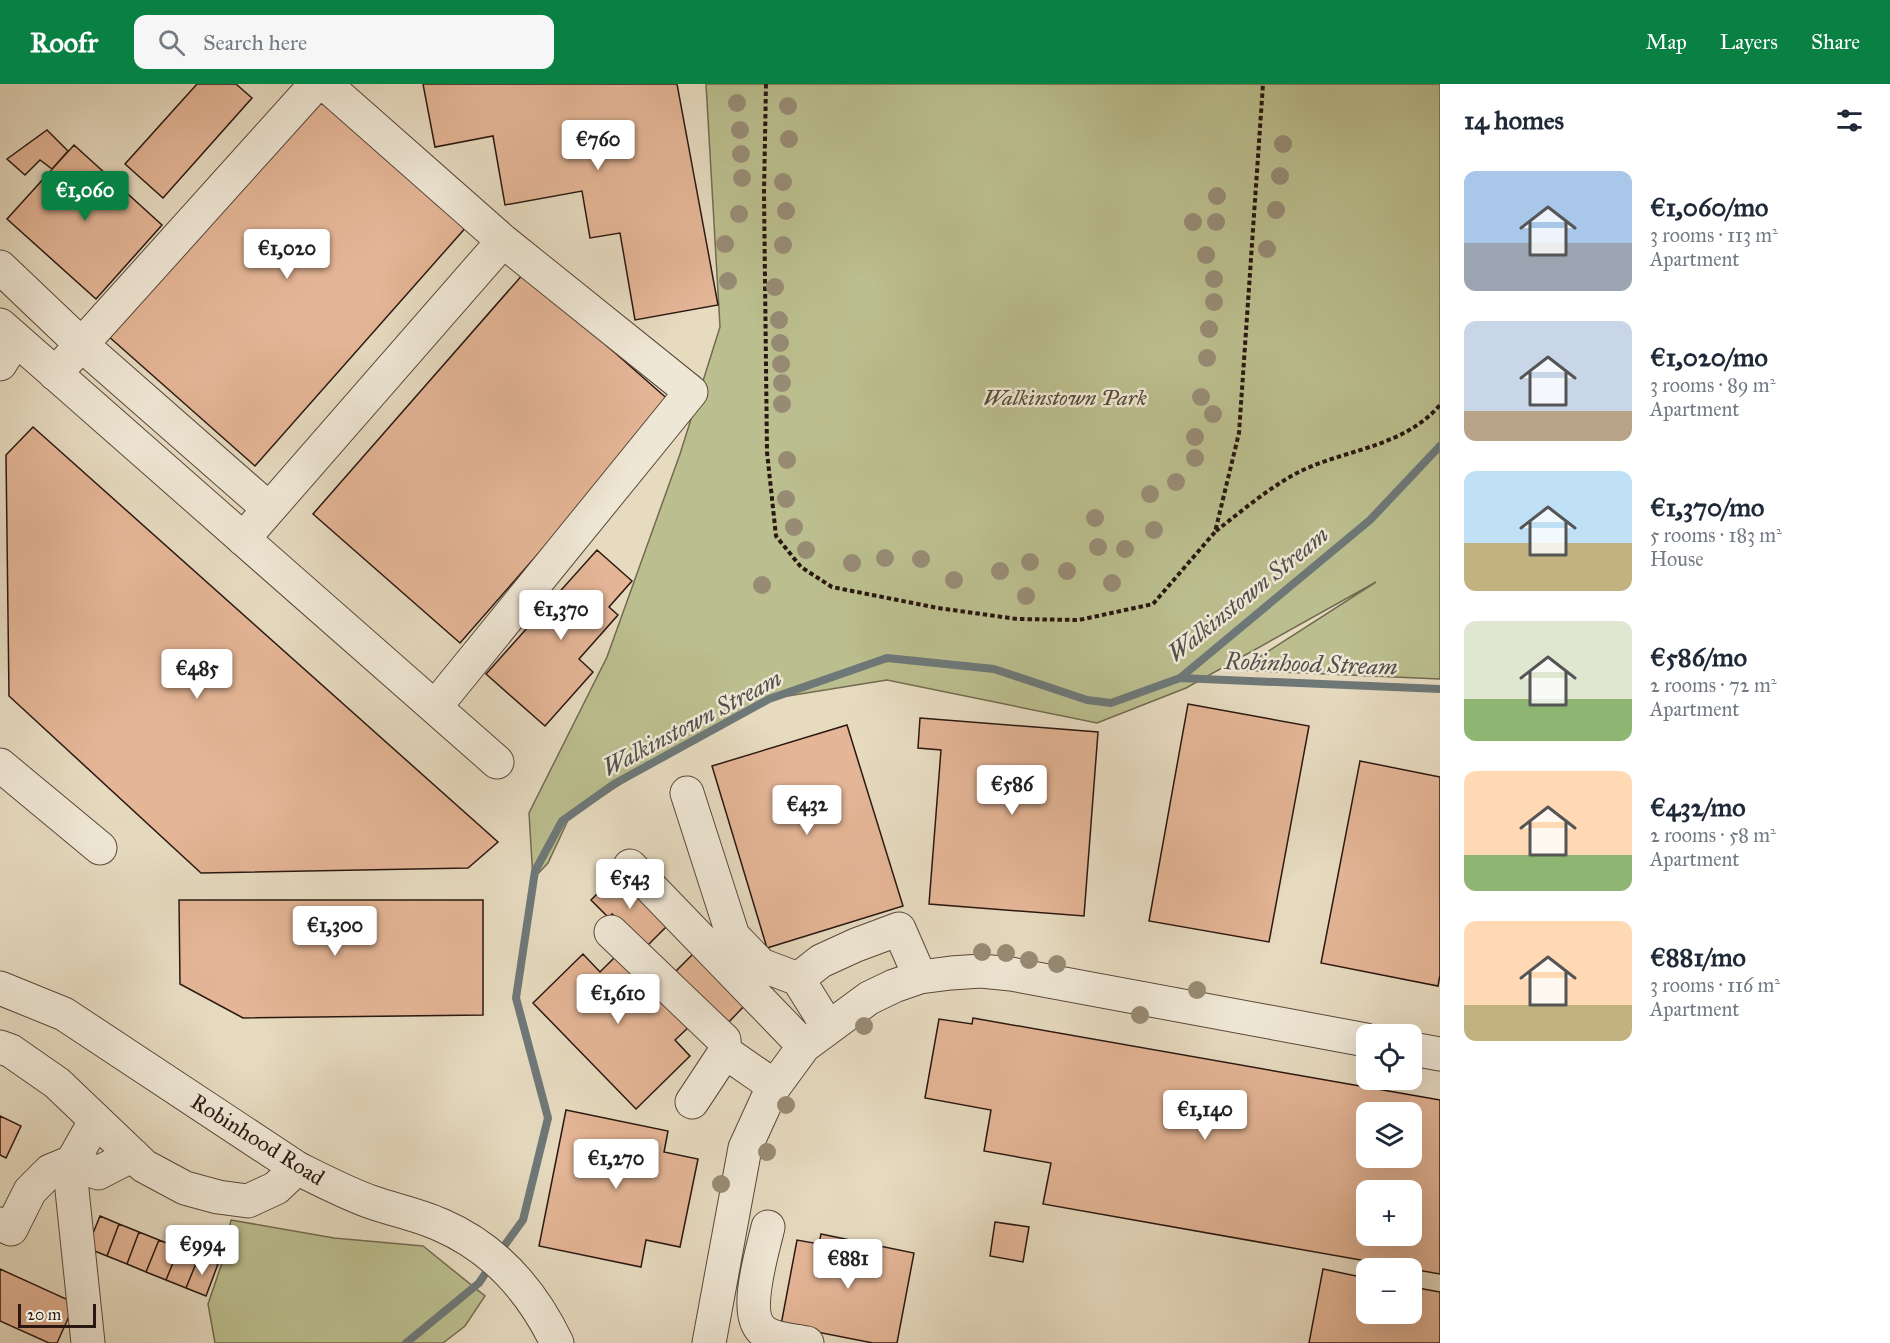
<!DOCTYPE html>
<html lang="en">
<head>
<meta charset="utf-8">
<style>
	body { margin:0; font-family:"IM FELL Great Primer",serif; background:#f6f6f7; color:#1f2937; height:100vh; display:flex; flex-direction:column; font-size:22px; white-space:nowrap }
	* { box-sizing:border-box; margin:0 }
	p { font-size:20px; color:#747a83 }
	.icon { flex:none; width:33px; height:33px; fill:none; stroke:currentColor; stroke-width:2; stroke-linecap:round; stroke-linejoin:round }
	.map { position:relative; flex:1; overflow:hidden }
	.side { display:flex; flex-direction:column; background:#fff; width:450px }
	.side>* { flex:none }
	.fabs { position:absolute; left:1356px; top:940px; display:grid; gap:12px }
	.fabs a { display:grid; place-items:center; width:66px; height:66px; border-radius:12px; background:#fff; box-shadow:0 6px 24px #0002; font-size:30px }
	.scale { position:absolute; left:18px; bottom:15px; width:78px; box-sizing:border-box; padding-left:6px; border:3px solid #2a1811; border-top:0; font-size:16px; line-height:21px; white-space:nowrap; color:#2a1811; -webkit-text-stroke:4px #efe7d5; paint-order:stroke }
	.price { position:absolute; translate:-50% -51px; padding:0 14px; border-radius:6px; background:#fff; color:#222; font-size:20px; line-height:39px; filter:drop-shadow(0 2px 3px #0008) }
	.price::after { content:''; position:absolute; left:50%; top:36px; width:18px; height:14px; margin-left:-9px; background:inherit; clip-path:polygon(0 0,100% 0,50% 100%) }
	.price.current { background:#0b8043; color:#fff }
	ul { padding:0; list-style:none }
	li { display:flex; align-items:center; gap:18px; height:150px; padding:0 24px }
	li span { display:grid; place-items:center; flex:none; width:168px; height:120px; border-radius:12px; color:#555 }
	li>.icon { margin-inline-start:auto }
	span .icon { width:72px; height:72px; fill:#fffc; stroke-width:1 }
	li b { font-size:26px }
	h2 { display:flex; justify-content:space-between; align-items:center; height:72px; padding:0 24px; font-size:26px }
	header { display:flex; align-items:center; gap:36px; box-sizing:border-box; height:84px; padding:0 30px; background:#0b8043; color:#fff }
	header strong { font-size:28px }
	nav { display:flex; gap:33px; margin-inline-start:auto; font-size:21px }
	.search { width:420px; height:54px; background:#f6f6f7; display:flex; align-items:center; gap:15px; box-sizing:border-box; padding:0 21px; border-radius:12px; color:#747a83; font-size:22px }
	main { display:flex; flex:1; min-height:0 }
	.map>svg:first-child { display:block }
	.green { fill:#bbbe8e; stroke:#726b50; stroke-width:1.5 }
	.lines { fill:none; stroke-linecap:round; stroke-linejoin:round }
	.stream { stroke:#6e7878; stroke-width:8 }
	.building { fill:#e4b596; stroke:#2a1811; stroke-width:1.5; fill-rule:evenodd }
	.minor-casing { stroke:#59483c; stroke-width:35 }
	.path { stroke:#2a1811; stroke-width:4; stroke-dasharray:4.5 3; stroke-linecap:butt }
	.minor { stroke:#efe7d5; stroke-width:33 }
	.tree { fill:#978b74 }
	.labels { text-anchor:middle; stroke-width:5; stroke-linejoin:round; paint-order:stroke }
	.park-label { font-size:22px; font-style:italic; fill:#564a36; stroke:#efe7d5 }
	.street-label { font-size:22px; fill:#2a1811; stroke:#efe7d5 }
	.water-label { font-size:24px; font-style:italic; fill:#52504d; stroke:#efe7d5 }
</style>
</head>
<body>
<header>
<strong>Roofr</strong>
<div class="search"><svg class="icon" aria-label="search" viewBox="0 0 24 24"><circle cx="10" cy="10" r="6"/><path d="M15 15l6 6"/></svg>Search here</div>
<nav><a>Map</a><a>Layers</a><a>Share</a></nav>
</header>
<main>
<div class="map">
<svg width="1440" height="1259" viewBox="0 0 1440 1259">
	<rect width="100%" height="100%" fill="#e6dabf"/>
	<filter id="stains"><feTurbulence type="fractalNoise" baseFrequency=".00333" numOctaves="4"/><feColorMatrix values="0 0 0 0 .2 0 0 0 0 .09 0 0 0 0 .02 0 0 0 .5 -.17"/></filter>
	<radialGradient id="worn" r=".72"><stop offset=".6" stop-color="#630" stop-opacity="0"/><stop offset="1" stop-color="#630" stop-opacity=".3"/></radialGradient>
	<path class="green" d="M 706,0 L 1440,0 L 1440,595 L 1239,586 L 1376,498 L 1186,604 L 1097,639 L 887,596 L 769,615 L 628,695 L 569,734 L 548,779 L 533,795 L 529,729 L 607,573 L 680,370 L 720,243 Z
		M 231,1136 L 334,1154 L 423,1162 L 485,1212 L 465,1242 L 443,1259 L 215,1259 L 208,1220 L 222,1179 Z"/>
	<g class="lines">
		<path class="stream" d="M 1180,594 L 1440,605
			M 499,1169 L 523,1136 L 548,1034 L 516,914 L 535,787 L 562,737 L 614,700 L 769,615 L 887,574 L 994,585 L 1087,616 L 1111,619 L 1180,594 L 1370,436 L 1440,362
			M 406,1259 L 479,1199 L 491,1181"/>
	</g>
	<path class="building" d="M 197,0 L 236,0 L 252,14 L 163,114 L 125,80 Z
		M 423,0 L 677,0 L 718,221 L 635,236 L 620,149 L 590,154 L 582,107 L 505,121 L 493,52 L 435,63 Z
		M 320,11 L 468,141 L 255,382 L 107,251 Z
		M 47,46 L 68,67 L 52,85 L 40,76 L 25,91 L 7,75 Z
		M 74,61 L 162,141 L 96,215 L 7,135 Z
		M 524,189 L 671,318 L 460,559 L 313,430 Z
		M 33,343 L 498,758 L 468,784 L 201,789 L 9,612 L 6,371 Z
		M 597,466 L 632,497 L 609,523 L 618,531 L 579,575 L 593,588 L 545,642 L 486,590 Z
		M 1188,620 L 1309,642 L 1269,858 L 1149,837 Z
		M 920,634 L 1098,648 L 1084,832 L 929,820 L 941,666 L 918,664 Z
		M 847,641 L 903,822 L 767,864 L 712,682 Z
		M 1360,677 L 1440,693 L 1440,891 L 1438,902 L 1321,879 Z
		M 618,789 L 669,840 L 646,863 L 612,830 L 609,834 L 591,816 Z
		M 179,816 L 483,816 L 483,931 L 243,934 L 180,900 Z
		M 620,868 L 691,941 L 675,956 L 690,972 L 636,1025 L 533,919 L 583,870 L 600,888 Z
		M 694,869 L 747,919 L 727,940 L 673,890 Z
		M 973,934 L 1440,1016 L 1440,1190 L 1043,1120 L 1051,1079 L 984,1067 L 991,1026 L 925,1014 L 939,935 L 972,940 ZM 1366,1029 L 1412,1029 L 1412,1074 L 1366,1074 ZM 1366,1107 L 1412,1107 L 1412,1152 L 1366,1152 Z
		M 566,1026 L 668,1047 L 664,1068 L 698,1075 L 680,1163 L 646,1156 L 641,1183 L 539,1162 Z
		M 0,1032 L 21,1042 L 6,1074 L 0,1071 Z
		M 100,1132 L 119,1140 L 107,1172 L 87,1164 Z
		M 995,1138 L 1029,1143 L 1023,1178 L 990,1172 Z
		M 119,1140 L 139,1148 L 127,1180 L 107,1172 Z
		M 139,1148 L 159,1156 L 146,1188 L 127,1180 Z
		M 821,1150 L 914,1169 L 897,1259 L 873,1259 L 781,1241 L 797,1156 L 819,1160 Z
		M 159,1156 L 179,1164 L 166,1196 L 146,1188 Z
		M 179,1164 L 199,1172 L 186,1204 L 166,1196 Z
		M 199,1172 L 218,1180 L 206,1212 L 186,1204 Z
		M 0,1185 L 75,1219 L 57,1259 L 49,1259 L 0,1237 Z
		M 1323,1185 L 1366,1194 L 1366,1230 L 1412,1230 L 1412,1203 L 1440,1208 L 1440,1259 L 1309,1259 Z"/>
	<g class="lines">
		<defs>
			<path id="minor" d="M 0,183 L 82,261 L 269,425
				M 0,241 L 497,678
				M 0,280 L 16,255
				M 55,290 L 316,0
				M 243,455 L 503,157 L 325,0
				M 435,623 L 691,308 L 503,157
				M 0,681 L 100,764
				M 687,709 L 733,852 L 761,881 L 798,895 L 828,943
				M 630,782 L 804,962
				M 611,848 L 724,956 L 725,968
				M 798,895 L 821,877 L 856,861 L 899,845 L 920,893
				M 0,904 L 64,930 L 297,1084 C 321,1096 346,1109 371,1118 C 394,1126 419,1131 441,1141 C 494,1164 532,1207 557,1259
				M 0,963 L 11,967 L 57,999 L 144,1082 L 185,1104 L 218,1113 L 248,1117 L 276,1104 L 297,1084
				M 1412,965 L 1440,970
				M 692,1018 L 725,968 L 774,1002
				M 0,1140 L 11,1145 L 30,1107 L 50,1087 L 72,1078 L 98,1089 L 133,1071
				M 768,1143 C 763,1166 742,1230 763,1247 C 774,1256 793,1256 807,1259
				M 88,1259 L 72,1106 L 72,1078 L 96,1036
				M 709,1259 L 745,1064 L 771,1007 L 804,962 L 869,914 L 894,902 L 920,893 L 951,889 L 981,887 L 1011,890 L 1366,956"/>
		</defs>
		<use href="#minor" class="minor-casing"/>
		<path class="path" d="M 766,0 L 764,109 L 767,368 L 776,452 L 801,483 L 832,503 L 938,524 L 1017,535 L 1079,536 L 1153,520 L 1215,448 L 1239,349 L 1263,0
			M 1216,447 C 1243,426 1272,401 1303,386 C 1351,364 1403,363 1440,321"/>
		<use href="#minor" class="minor"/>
	</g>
	<g class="tree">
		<circle cx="737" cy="19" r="9"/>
		<circle cx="788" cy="22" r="9"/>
		<circle cx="740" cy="46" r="9"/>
		<circle cx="789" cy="55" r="9"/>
		<circle cx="1283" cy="60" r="9"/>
		<circle cx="741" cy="70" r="9"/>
		<circle cx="1280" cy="92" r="9"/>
		<circle cx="742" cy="94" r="9"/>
		<circle cx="783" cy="98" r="9"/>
		<circle cx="1217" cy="112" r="9"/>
		<circle cx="1276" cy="126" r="9"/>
		<circle cx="786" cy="127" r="9"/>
		<circle cx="739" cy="130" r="9"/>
		<circle cx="1193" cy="138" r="9"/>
		<circle cx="1216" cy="138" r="9"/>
		<circle cx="725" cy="160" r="9"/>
		<circle cx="783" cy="161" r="9"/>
		<circle cx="1267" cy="165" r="9"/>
		<circle cx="1206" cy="171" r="9"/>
		<circle cx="1214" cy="195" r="9"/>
		<circle cx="728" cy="197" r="9"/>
		<circle cx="775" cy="203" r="9"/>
		<circle cx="1214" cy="218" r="9"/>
		<circle cx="779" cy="236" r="9"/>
		<circle cx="1209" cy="245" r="9"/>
		<circle cx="780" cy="259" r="9"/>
		<circle cx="1207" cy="274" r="9"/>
		<circle cx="781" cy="280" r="9"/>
		<circle cx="782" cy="299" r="9"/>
		<circle cx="1201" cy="313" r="9"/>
		<circle cx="782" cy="320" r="9"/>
		<circle cx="1213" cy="330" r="9"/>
		<circle cx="1195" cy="353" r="9"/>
		<circle cx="1195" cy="374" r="9"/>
		<circle cx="787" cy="376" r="9"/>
		<circle cx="1176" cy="398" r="9"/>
		<circle cx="1150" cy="410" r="9"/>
		<circle cx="786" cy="415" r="9"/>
		<circle cx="1095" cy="434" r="9"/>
		<circle cx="794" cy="443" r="9"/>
		<circle cx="1154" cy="446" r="9"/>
		<circle cx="1098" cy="463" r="9"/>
		<circle cx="1125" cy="465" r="9"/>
		<circle cx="806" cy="466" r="9"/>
		<circle cx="885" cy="474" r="9"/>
		<circle cx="921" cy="475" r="9"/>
		<circle cx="1030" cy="478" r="9"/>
		<circle cx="852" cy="479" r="9"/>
		<circle cx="1000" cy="487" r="9"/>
		<circle cx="1067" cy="487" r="9"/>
		<circle cx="954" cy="496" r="9"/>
		<circle cx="1112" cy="499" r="9"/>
		<circle cx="762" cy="501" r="9"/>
		<circle cx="1026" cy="512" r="9"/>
		<circle cx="982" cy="868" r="9"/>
		<circle cx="1006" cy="869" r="9"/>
		<circle cx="1029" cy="876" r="9"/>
		<circle cx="1057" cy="880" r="9"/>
		<circle cx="1197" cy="906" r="9"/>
		<circle cx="1140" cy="931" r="9"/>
		<circle cx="864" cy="942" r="9"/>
		<circle cx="786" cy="1021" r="9"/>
		<circle cx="767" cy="1068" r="9"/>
		<circle cx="721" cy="1100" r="9"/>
	</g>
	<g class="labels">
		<g class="park-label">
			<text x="1065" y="321">Walkinstown Park</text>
		</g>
		<g class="street-label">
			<text transform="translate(258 1055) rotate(32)" y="8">Robinhood Road</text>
		</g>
		<g class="water-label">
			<text transform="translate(1248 510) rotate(-39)" y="8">Walkinstown Stream</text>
			<text transform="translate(1311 580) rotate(2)" y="8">Robinhood Stream</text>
			<text transform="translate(692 639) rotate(-28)" y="8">Walkinstown Stream</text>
		</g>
	</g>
	<rect width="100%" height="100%" filter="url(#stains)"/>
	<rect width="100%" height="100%" fill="url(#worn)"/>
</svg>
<div class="fabs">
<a><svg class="icon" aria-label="locate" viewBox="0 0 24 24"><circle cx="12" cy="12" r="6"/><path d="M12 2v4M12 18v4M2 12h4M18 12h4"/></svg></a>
<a><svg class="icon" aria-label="layers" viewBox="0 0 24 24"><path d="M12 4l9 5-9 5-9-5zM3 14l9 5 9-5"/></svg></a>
<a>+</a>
<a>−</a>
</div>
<div class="scale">20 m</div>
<b class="price" style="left:598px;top:87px">€760</b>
<b class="price current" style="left:85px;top:138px">€1,060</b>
<b class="price" style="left:287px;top:196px">€1,020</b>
<b class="price" style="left:561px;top:557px">€1,370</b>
<b class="price" style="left:197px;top:616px">€485</b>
<b class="price" style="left:1012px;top:732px">€586</b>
<b class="price" style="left:807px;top:752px">€432</b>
<b class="price" style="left:630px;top:826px">€543</b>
<b class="price" style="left:335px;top:873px">€1,300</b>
<b class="price" style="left:618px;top:941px">€1,610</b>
<b class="price" style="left:1205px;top:1057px">€1,140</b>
<b class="price" style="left:616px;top:1106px">€1,270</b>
<b class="price" style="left:202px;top:1192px">€994</b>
<b class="price" style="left:848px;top:1206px">€881</b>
</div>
<section class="side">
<h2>14 homes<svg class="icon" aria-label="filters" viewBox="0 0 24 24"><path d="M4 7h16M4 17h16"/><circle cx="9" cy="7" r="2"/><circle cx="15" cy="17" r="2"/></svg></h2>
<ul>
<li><span style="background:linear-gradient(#a9c7e8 60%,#9aa5b1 0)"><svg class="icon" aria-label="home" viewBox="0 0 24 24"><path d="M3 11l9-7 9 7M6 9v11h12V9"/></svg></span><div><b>€1,060/mo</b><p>3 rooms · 113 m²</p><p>Apartment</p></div></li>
<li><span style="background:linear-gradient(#c9d6e8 75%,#b9a48a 0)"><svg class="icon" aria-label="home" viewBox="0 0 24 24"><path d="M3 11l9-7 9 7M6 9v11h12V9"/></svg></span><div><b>€1,020/mo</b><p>3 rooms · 89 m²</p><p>Apartment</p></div></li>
<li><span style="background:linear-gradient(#bfe0f5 60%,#c2b280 0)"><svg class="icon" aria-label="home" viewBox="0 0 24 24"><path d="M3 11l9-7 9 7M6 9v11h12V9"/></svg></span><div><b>€1,370/mo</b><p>5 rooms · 183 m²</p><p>House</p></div></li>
<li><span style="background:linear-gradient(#dfe7d0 65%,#8fb573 0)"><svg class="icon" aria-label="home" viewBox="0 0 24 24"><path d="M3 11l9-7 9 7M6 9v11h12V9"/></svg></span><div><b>€586/mo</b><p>2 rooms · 72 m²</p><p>Apartment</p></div></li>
<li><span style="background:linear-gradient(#ffd9b3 70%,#8fb573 0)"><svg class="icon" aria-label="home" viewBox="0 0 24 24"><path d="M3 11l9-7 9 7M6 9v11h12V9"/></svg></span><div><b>€432/mo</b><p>2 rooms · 58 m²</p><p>Apartment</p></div></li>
<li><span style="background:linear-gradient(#ffd9b3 70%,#c2b280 0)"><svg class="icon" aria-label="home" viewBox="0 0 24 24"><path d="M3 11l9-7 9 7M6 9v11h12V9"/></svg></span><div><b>€881/mo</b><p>3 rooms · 116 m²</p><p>Apartment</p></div></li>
</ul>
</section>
</main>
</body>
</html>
